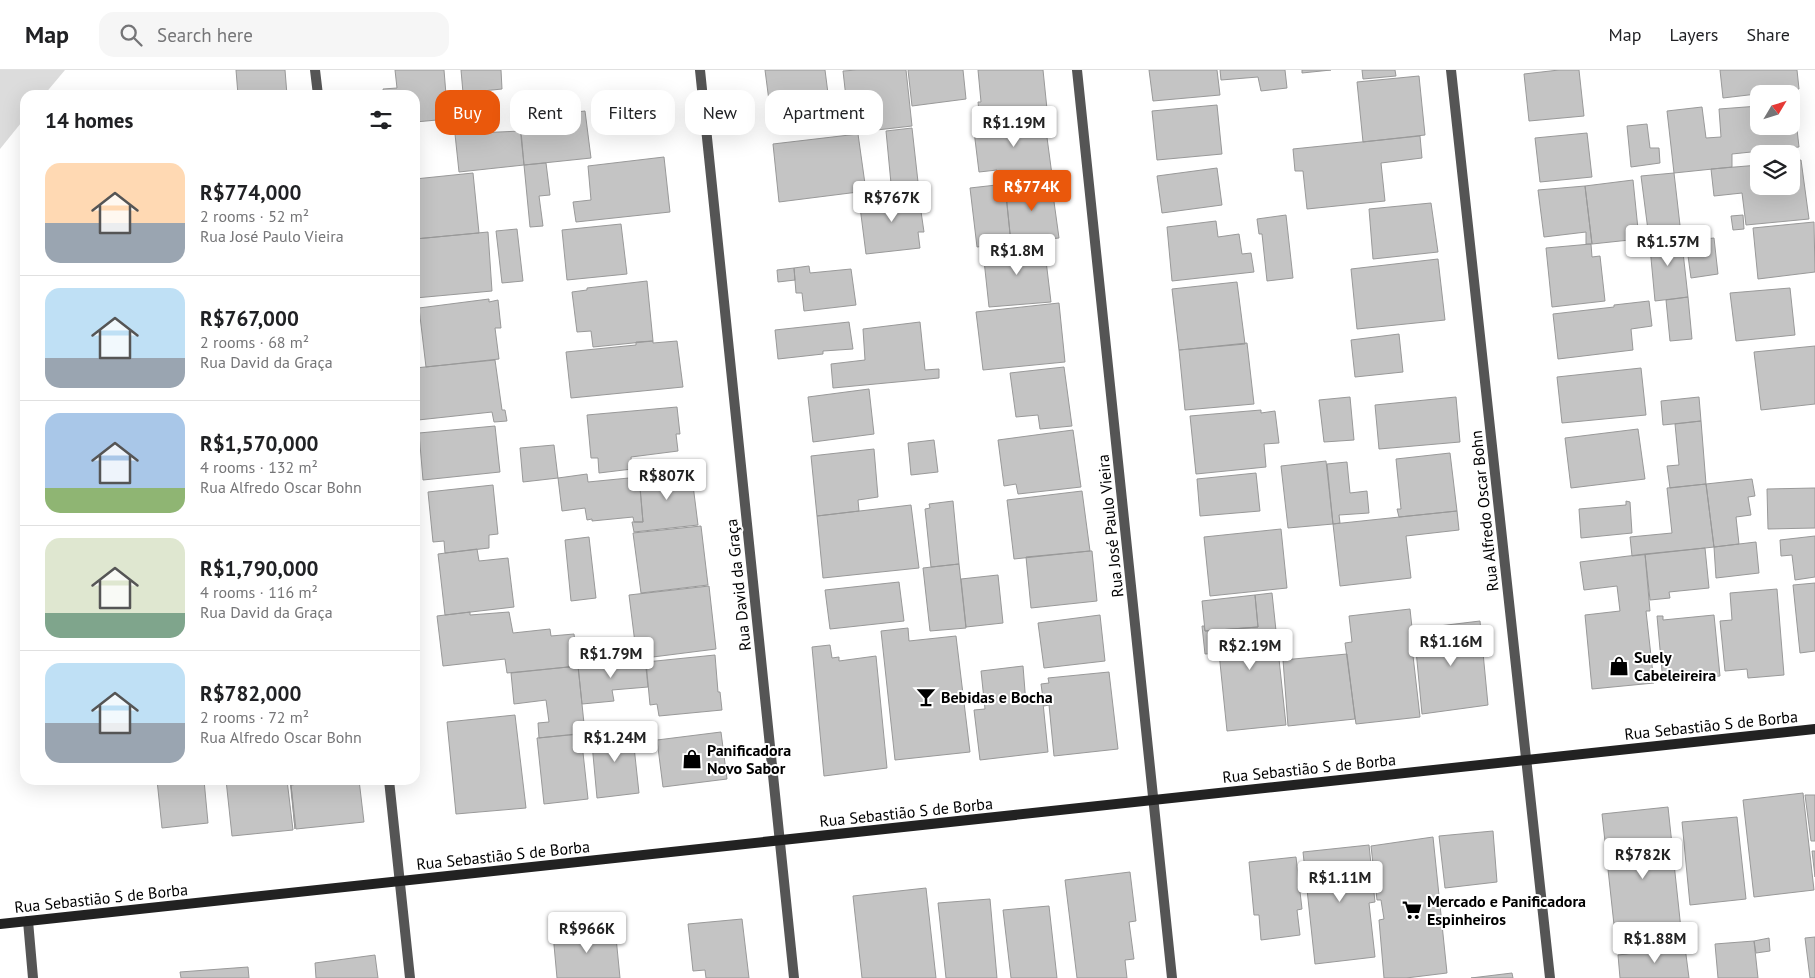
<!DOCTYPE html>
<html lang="en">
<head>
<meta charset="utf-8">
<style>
	body { margin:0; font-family:"PT Sans",sans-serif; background:#f6f6f6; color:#202124; height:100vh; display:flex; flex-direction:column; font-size:19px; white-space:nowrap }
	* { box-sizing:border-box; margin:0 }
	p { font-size:16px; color:#757577 }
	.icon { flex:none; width:28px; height:28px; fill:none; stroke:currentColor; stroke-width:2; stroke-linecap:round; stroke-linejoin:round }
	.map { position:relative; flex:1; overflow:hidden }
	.panel { position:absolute; left:20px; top:20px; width:400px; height:695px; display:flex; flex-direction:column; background:#fff; border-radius:15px; box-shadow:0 5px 20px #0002 }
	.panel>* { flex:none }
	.banner { position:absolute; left:435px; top:20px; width:475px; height:45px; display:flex; gap:10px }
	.needle { width:32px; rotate:52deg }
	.buttons { position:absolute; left:1750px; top:15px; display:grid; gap:10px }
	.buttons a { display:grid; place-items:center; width:50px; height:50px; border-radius:10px; background:#fff; box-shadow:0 5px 20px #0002; font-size:25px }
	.price { position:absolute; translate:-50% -42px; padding:0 11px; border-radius:5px; background:#fff; color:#222; font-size:16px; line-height:32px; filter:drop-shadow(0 1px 2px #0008) }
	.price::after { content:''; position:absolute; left:50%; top:30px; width:15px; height:11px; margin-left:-8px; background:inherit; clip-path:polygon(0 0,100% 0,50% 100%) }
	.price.current { background:#ea580c; color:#fff }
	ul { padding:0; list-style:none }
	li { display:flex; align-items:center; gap:15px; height:125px; padding:0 25px }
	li+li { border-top:1px solid #e0e0e0 }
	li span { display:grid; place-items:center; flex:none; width:140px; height:100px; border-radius:15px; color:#555 }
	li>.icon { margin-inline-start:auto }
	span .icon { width:60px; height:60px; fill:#fffc; stroke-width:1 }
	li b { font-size:21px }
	h2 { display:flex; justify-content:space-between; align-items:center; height:60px; padding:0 25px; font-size:21px }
	.chip { padding:0 18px; border-radius:15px; background:#fff; box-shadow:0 5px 20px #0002; font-size:18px; line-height:45px }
	.chip.current { background:#ea580c; color:#fff }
	header { display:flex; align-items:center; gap:30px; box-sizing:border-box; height:70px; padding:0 25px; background:#fff; border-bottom:1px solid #e0e0e0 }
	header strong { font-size:24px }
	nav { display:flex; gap:28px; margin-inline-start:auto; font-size:18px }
	.search { width:350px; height:45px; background:#f6f6f6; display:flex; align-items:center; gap:12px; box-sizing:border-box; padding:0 18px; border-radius:15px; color:#757577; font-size:19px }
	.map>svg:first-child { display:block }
	.green { fill:#dcdcdc }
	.building { fill:#c4c4c4; stroke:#999 }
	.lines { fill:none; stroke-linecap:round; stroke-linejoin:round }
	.street { stroke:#555; stroke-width:10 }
	.secondary { stroke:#222; stroke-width:10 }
	.labels { text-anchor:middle; stroke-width:4; stroke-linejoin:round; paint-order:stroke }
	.street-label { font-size:16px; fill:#000; stroke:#fff }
	.poi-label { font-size:16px; font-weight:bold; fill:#000; stroke:#fff; text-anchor:start }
</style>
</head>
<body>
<header>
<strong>Map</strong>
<div class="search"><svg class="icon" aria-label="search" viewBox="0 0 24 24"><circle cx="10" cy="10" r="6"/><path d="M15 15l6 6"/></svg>Search here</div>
<nav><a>Map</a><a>Layers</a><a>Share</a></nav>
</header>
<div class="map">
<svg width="1815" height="908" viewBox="0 0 1815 908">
	<rect width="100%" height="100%" fill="#fff"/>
	<path class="green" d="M 0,0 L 65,0 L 44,25 L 25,25 L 25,48 L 0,79 Z"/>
	<path class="building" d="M 236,0 L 285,0 L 287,25 L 238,25 Z
		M 395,0 L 444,0 L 448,49 L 415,52 L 415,25 L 384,25 L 383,19 L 397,18 Z
		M 461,0 L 501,0 L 502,19 L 463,23 Z
		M 765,0 L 825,0 L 831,47 L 772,54 Z
		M 857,0 L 906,0 L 912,56 L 850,63 L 843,1 Z
		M 908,0 L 963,0 L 966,29 L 912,36 Z
		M 978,0 L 1043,0 L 1047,39 L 1007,44 L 1007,49 L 980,52 L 978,32 L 981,32 Z
		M 1149,0 L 1217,0 L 1220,25 L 1153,31 Z
		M 1220,0 L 1285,0 L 1287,18 L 1261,21 L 1258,7 L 1221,10 Z
		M 1302,0 L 1331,0 L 1302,3 Z
		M 1362,0 L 1395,0 L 1396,6 L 1363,9 Z
		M 1559,0 L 1579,0 L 1584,46 L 1529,51 L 1524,4 Z
		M 1720,0 L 1797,0 L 1799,19 L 1723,28 Z
		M 1419,6 L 1425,65 L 1363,72 L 1357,12 Z
		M 1791,33 L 1794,33 L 1799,77 L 1732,84 L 1732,97 L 1674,103 L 1667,41 L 1702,37 L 1706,68 L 1721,67 L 1719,39 L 1759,36 L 1759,56 L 1791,56 Z
		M 1217,35 L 1222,84 L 1157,90 L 1152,41 Z
		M 585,41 L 591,88 L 524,95 L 520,57 L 570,55 L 568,43 Z
		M 1044,45 L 1052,105 L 998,112 L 997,100 L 979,102 L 973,53 Z
		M 1647,54 L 1650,78 L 1659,78 L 1660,93 L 1631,97 L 1627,56 Z
		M 912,58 L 919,121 L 892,124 L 886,61 Z
		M 521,61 L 524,95 L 459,102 L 455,64 Z
		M 1587,63 L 1592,107 L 1540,112 L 1535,68 Z
		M 858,64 L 866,121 L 779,132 L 773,74 Z
		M 1420,66 L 1422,88 L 1381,93 L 1385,131 L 1307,139 L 1303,101 L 1295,101 L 1293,79 Z
		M 664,87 L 670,142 L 576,152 L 573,132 L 591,130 L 588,96 Z
		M 1801,90 L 1809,149 L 1746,155 L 1742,123 L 1714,126 L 1711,99 L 1759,95 L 1759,116 L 1791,116 L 1791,91 Z
		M 546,93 L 550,125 L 539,126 L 543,156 L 530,157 L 524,95 Z
		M 1217,98 L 1222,135 L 1162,143 L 1157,106 Z
		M 473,103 L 479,163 L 415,169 L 415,109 Z
		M 1674,103 L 1681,164 L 1649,168 L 1641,106 Z
		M 1051,110 L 1059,168 L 1011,173 L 1005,116 Z
		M 1633,110 L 1639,169 L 1592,174 L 1585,116 Z
		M 1005,114 L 1011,173 L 977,177 L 970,118 Z
		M 1585,116 L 1592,174 L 1586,174 L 1586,162 L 1544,167 L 1538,120 Z
		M 918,121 L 924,162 L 918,162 L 920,178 L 866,184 L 859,129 L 907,124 L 906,122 Z
		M 1431,133 L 1438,182 L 1373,189 L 1369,139 Z
		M 1286,145 L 1293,208 L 1267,211 L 1262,164 L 1259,164 L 1257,149 Z
		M 1743,145 L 1744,159 L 1733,160 L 1731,146 Z
		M 1216,151 L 1218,167 L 1239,164 L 1242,184 L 1251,183 L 1254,202 L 1172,211 L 1167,157 Z
		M 1814,152 L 1815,202 L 1758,209 L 1753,158 Z
		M 621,154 L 627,204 L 567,210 L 562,160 Z
		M 517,159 L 523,211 L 502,213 L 496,161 Z
		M 488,162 L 492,221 L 415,228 L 415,169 Z
		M 1681,164 L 1688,227 L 1655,231 L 1649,167 Z
		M 1714,168 L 1718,204 L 1691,208 L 1686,171 Z
		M 1044,174 L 1051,232 L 989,237 L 983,181 Z
		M 1591,174 L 1592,187 L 1600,186 L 1605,231 L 1552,237 L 1546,178 Z
		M 1438,189 L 1445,250 L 1357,259 L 1351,199 Z
		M 809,196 L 810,203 L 851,199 L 856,235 L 804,241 L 802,223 L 796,223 L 794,198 Z
		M 794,198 L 795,210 L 778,212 L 777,200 Z
		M 647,211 L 653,271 L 593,277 L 591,261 L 577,262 L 572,222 L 587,220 L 587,218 Z
		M 1237,212 L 1245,274 L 1179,280 L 1172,219 Z
		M 1790,218 L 1795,265 L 1736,271 L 1730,223 Z
		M 1688,227 L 1692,269 L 1670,271 L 1666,230 Z
		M 489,229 L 489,232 L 498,230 L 501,258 L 495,258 L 499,289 L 426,297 L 419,238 Z
		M 1649,231 L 1652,256 L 1631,259 L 1633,280 L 1558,289 L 1553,244 L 1614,237 L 1614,235 Z
		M 1059,233 L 1065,292 L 983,300 L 976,242 Z
		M 849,252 L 853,279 L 823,281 L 823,284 L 778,289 L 775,260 Z
		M 920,252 L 925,300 L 939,299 L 939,308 L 833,318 L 831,294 L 865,290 L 863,259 Z
		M 1399,264 L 1403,302 L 1355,307 L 1351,270 Z
		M 653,271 L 653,273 L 677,271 L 683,317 L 571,328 L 566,282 L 636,275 L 636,272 Z
		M 1247,273 L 1254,334 L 1185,340 L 1179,280 Z
		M 1815,276 L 1815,334 L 1761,340 L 1754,282 Z
		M 495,290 L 502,340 L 505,340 L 507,351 L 494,352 L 492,342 L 418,350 L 415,328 L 415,298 Z
		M 1064,297 L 1072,356 L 1040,359 L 1038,345 L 1016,347 L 1010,303 Z
		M 1641,298 L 1646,345 L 1562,353 L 1557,307 Z
		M 869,319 L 874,364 L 813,372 L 808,327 Z
		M 1350,327 L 1354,370 L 1324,372 L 1319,330 Z
		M 1456,327 L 1460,372 L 1379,379 L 1375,335 Z
		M 1699,327 L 1701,351 L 1663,355 L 1661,331 Z
		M 677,337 L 680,364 L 676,364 L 678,381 L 631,387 L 632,399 L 599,403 L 598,388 L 591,388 L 587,345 Z
		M 1261,340 L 1261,343 L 1275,341 L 1279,373 L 1264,374 L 1266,397 L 1196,404 L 1190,346 Z
		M 1701,351 L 1706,414 L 1670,418 L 1667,396 L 1679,395 L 1675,354 Z
		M 495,356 L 500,402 L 423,410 L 419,363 Z
		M 1638,359 L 1645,409 L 1571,418 L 1565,368 Z
		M 1073,360 L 1081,417 L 1018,424 L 1016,414 L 1004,416 L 998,370 Z
		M 934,370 L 938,402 L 911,405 L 908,373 Z
		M 554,375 L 558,408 L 523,412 L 520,378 Z
		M 874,379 L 878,427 L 858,430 L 859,441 L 817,446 L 811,386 Z
		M 1450,383 L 1457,441 L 1399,447 L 1397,439 L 1401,439 L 1396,389 Z
		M 1326,391 L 1333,454 L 1288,458 L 1281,396 Z
		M 1347,392 L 1350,423 L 1367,421 L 1369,443 L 1339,445 L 1340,453 L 1333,454 L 1327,394 Z
		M 691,399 L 698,455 L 634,462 L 632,452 L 643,452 L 639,404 Z
		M 1256,403 L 1260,441 L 1200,446 L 1197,409 Z
		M 587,404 L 588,412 L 639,407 L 643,452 L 634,452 L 633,447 L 592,451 L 592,449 L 587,450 L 585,438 L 562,441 L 558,408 Z
		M 1752,409 L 1755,426 L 1748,427 L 1751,445 L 1736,447 L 1739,474 L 1714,477 L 1706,414 Z
		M 1706,414 L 1714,477 L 1632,486 L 1630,467 L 1672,463 L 1667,418 Z
		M 493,415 L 498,464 L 489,465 L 489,478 L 445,483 L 444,471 L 433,472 L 428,422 Z
		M 1815,418 L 1815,458 L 1768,459 L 1767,419 Z
		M 1082,421 L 1090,481 L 1014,489 L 1007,430 Z
		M 953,431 L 959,494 L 931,497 L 925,439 L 930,438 L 929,434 Z
		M 1626,431 L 1630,432 L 1632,463 L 1581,468 L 1579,439 L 1626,435 Z
		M 911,435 L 919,498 L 823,508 L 817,446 Z
		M 1457,441 L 1459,460 L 1406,466 L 1411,508 L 1340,516 L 1333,454 Z
		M 701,456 L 708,515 L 641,523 L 633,463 Z
		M 1281,459 L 1287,518 L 1210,526 L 1204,467 Z
		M 1815,466 L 1815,507 L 1795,510 L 1792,485 L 1781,486 L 1780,470 Z
		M 589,467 L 596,528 L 571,531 L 565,470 Z
		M 1756,472 L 1759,503 L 1716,508 L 1714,477 Z
		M 1705,478 L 1709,518 L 1669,522 L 1670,528 L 1650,530 L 1645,484 Z
		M 477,479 L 479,491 L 508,488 L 514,537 L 445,545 L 438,484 Z
		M 1090,481 L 1092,481 L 1097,531 L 1031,538 L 1026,487 Z
		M 1645,484 L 1650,541 L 1646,541 L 1654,613 L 1592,619 L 1585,545 L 1620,541 L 1617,516 L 1584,520 L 1580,492 Z
		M 959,494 L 966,558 L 930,561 L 923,498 Z
		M 998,505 L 1003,553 L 966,557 L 961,509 Z
		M 899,512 L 904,551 L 830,559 L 825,520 Z
		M 1815,513 L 1815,581 L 1800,583 L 1793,515 Z
		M 709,516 L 716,579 L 637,589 L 629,525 Z
		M 1777,519 L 1784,605 L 1748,608 L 1747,599 L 1725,601 L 1720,551 L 1732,550 L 1730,523 Z
		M 1272,523 L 1286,655 L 1227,661 L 1219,583 L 1205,584 L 1202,556 L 1204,556 L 1205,561 L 1258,557 L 1255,525 Z
		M 1255,525 L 1258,557 L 1205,561 L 1202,531 Z
		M 1410,539 L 1414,576 L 1412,577 L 1420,647 L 1356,654 L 1345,573 L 1352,572 L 1349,546 Z
		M 470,542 L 470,545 L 509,542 L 513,563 L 550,559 L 551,566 L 574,564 L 578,596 L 507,603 L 505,589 L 443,596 L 437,546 Z
		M 1100,545 L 1105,591 L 1044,598 L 1038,553 Z
		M 1714,545 L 1720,606 L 1663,612 L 1657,546 L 1663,546 L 1663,550 Z
		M 1480,551 L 1488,635 L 1422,644 L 1414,559 Z
		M 908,558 L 909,571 L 956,566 L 970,682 L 895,690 L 881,561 Z
		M 830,575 L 832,588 L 839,587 L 839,591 L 876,586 L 887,698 L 824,706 L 812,577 Z
		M 1347,584 L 1355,649 L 1288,656 L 1283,590 Z
		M 715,585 L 718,622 L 720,622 L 722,640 L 659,646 L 657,634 L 650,635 L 646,592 Z
		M 645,588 L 648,617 L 612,620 L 614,631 L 582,634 L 578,596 Z
		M 578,596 L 585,663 L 539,668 L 538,653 L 549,652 L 546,630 L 514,634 L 511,603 Z
		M 1023,596 L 1026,634 L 1043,633 L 1048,682 L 980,690 L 974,640 L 985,639 L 981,601 Z
		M 1109,602 L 1118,679 L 1054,686 L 1049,635 L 1044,636 L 1041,614 L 1049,613 L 1048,608 Z
		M 515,645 L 526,738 L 456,744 L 447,652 Z
		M 632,658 L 639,723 L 597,728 L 591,663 Z
		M 721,662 L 727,709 L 663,717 L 657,670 Z
		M 581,664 L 588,729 L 544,734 L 537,668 Z
		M 157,710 L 204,710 L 208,753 L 162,758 Z
		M 226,710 L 287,710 L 293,760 L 232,766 Z
		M 290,710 L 304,710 L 304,713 L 291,715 L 295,759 Z
		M 304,710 L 359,710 L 364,752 L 296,759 L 291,715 L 304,713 Z
		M 1803,723 L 1814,820 L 1754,827 L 1743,730 Z
		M 1805,725 L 1815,725 L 1815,771 L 1811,771 Z
		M 1668,737 L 1683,878 L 1623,884 L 1621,863 L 1615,864 L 1602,744 Z
		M 1737,747 L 1746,829 L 1690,835 L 1682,752 Z
		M 1493,761 L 1497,812 L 1445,818 L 1439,766 Z
		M 1433,767 L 1447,903 L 1406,908 L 1384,908 L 1379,850 L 1384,849 L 1381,830 L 1377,830 L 1371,776 Z
		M 1369,775 L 1375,832 L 1369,833 L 1375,887 L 1315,894 L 1303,782 Z
		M 1812,781 L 1815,781 L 1815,807 Z
		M 1296,787 L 1302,839 L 1297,840 L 1300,865 L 1261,870 L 1259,845 L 1254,845 L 1249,792 Z
		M 1130,802 L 1136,851 L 1129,852 L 1134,889 L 1125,890 L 1127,908 L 1077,908 L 1065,810 Z
		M 926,818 L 936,908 L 862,908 L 853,826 Z
		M 990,829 L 997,908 L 946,908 L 938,833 Z
		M 1049,836 L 1057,908 L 1011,908 L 1003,840 Z
		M 742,849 L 749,908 L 706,908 L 705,900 L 693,901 L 688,854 Z
		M 615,857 L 620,908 L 557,908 L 553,864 Z
		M 1815,867 L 1815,908 L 1810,908 L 1805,868 Z
		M 1769,868 L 1770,881 L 1756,883 L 1754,871 Z
		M 1754,871 L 1758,908 L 1718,908 L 1715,874 Z
		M 1685,877 L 1689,908 L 1620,908 L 1618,885 Z
		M 375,885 L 378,908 L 316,908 L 315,893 Z
		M 248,897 L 249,908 L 181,908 L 180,902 Z
		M 1512,903 L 1513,908 L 1471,908 Z"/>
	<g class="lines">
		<path class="street" d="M 315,0 L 318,25
			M 700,0 L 794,908
			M 1077,0 L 1172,908
			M 1451,0 L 1550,908
			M 389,710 L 410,908
			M 28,851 L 33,908"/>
		<path class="secondary" d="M 0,854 L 1815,659"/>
	</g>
	<defs>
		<symbol id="shop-bare" viewBox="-9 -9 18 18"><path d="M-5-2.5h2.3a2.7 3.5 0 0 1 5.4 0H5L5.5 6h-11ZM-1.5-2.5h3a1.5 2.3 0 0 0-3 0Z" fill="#000" stroke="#fff" stroke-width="2.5" paint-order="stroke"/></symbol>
		<symbol id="bar-bare" viewBox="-9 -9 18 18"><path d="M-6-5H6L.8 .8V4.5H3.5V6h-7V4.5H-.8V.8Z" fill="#000" stroke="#fff" stroke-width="2.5" paint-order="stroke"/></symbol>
		<symbol id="supermarket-bare" viewBox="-9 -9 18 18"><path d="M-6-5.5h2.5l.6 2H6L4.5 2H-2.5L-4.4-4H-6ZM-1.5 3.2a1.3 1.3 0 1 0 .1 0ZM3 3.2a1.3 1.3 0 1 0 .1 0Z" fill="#000" stroke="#fff" stroke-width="2.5" paint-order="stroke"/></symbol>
	</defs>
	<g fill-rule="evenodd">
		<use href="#shop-bare" x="1605" y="582" width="28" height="28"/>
		<use href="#bar-bare" x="912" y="613" width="28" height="28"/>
		<use href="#shop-bare" x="678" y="675" width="28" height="28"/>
		<use href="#supermarket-bare" x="1398" y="826" width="28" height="28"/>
	</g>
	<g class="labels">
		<g class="street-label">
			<text transform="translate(1484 441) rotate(-96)" y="6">Rua Alfredo Oscar Bohn</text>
			<text transform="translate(1110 456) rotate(-96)" y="6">Rua José Paulo Vieira</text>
			<text transform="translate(738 515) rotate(-96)" y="6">Rua David da Graça</text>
			<text transform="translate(1711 655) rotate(-6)" y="6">Rua Sebastião S de Borba</text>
			<text transform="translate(1309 698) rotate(-6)" y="6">Rua Sebastião S de Borba</text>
			<text transform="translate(906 742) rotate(-6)" y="6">Rua Sebastião S de Borba</text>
			<text transform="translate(503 785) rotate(-6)" y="6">Rua Sebastião S de Borba</text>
			<text transform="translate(101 828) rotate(-6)" y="6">Rua Sebastião S de Borba</text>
		</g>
		<g class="poi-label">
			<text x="1634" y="593">Suely<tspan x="1634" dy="18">Cabeleireira</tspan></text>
			<text x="941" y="633">Bebidas e Bocha</text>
			<text x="707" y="686">Panificadora<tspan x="707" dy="18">Novo Sabor</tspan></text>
			<text x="1427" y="837">Mercado e Panificadora<tspan x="1427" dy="18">Espinheiros</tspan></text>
		</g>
	</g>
</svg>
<div class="buttons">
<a><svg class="needle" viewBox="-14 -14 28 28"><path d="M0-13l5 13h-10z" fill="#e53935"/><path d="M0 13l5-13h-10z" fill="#757577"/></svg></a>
<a><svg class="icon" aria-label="layers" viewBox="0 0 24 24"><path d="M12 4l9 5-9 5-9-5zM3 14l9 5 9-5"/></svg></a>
</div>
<b class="price" style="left:1014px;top:78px">R$1.19M</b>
<b class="price current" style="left:1032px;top:142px">R$774K</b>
<b class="price" style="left:892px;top:153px">R$767K</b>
<b class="price" style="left:1668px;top:197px">R$1.57M</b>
<b class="price" style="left:1017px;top:206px">R$1.8M</b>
<b class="price" style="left:667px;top:431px">R$807K</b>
<b class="price" style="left:1451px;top:597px">R$1.16M</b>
<b class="price" style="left:1250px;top:601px">R$2.19M</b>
<b class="price" style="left:611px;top:609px">R$1.79M</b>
<b class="price" style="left:615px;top:693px">R$1.24M</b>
<b class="price" style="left:1643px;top:810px">R$782K</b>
<b class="price" style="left:1340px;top:833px">R$1.11M</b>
<b class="price" style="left:587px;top:884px">R$966K</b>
<b class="price" style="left:1655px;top:894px">R$1.88M</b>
<div class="banner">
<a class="chip current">Buy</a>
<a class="chip">Rent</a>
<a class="chip">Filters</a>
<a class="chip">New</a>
<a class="chip">Apartment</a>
</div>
<section class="panel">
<h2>14 homes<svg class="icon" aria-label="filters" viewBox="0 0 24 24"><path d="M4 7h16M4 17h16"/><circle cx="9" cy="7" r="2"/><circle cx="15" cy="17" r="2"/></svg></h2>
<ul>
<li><span style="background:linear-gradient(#ffd9b3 60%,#9aa5b1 0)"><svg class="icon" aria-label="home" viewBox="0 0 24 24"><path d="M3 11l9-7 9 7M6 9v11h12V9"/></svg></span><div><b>R$774,000</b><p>2 rooms · 52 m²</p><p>Rua José Paulo Vieira</p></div></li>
<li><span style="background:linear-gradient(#bfe0f5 70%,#9aa5b1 0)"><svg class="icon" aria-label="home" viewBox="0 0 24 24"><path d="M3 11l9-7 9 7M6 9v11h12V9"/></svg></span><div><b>R$767,000</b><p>2 rooms · 68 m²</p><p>Rua David da Graça</p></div></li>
<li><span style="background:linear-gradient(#a9c7e8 75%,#8fb573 0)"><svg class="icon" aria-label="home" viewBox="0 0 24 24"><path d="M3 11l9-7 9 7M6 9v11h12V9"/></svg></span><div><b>R$1,570,000</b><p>4 rooms · 132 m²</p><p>Rua Alfredo Oscar Bohn</p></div></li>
<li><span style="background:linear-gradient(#dfe7d0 75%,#7fa58c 0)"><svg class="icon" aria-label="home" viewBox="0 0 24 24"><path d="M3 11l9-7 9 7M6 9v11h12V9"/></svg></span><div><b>R$1,790,000</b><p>4 rooms · 116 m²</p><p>Rua David da Graça</p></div></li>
<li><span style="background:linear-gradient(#bfe0f5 60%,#9aa5b1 0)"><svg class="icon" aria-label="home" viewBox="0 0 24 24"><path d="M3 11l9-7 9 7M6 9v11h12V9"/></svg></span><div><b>R$782,000</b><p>2 rooms · 72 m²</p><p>Rua Alfredo Oscar Bohn</p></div></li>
</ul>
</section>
</div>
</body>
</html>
